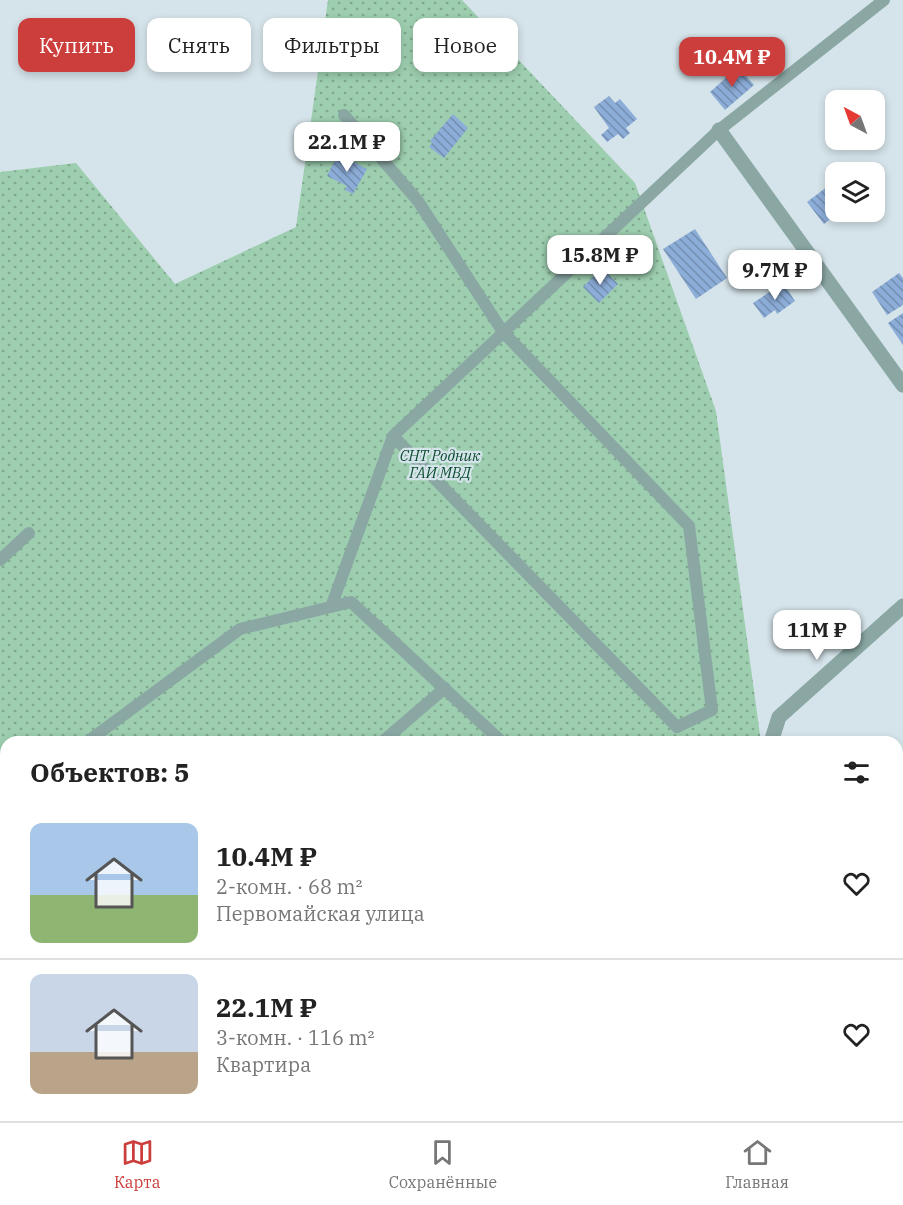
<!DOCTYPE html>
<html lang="ru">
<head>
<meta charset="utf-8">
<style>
	body { margin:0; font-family:"IBM Plex Serif",serif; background:#f6f6f6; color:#222; height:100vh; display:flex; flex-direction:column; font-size:22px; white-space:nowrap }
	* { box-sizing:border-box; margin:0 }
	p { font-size:20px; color:#767676 }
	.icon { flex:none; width:33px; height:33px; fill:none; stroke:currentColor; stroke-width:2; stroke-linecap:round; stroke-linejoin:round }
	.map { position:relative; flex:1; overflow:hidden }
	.sheet { position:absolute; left:0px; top:736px; width:903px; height:386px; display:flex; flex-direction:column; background:#fff; border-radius:18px 18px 0 0; box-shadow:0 3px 9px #0003 }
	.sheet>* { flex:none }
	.guide { position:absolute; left:18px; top:18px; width:600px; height:54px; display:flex; gap:12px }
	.needle { width:39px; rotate:319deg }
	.tools { position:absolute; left:825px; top:90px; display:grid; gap:12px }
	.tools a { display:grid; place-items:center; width:60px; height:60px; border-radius:12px; background:#fff; box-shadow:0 3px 9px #0003; font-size:30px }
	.price { position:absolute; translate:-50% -51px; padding:0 14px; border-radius:12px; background:#fff; color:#222; font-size:20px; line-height:39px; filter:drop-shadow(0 2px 3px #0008) }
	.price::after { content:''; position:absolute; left:50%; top:36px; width:18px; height:14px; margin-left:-9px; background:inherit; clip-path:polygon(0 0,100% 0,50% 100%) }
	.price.selected { background:#cc3e3c; color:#fff }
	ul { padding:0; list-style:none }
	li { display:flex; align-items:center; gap:18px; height:150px; padding:0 30px }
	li+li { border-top:2px solid #e0e0e0 }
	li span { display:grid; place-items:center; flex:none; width:168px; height:120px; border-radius:12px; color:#555 }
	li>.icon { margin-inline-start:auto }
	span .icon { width:72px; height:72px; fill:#fffc; stroke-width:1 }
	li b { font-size:26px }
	h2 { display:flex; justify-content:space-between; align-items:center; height:72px; padding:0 30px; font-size:26px }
	.chip { padding:0 21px; border-radius:12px; background:#fff; box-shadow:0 3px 9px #0003; font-size:21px; line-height:54px }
	.chip.selected { background:#cc3e3c; color:#fff }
	.menu { display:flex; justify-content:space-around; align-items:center; height:84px; border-top:2px solid #e0e0e0; background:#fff; font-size:16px; color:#767676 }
	.menu a { display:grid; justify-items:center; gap:3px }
	.menu .selected { color:#cc3e3c }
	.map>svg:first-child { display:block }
	.grass { fill:url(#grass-dots) }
	.building { fill:url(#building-back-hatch) }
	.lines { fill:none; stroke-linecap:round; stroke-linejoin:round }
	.service { stroke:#8aa7a4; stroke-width:12 }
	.minor { stroke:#8aa7a4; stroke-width:15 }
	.labels { text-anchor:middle; stroke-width:4.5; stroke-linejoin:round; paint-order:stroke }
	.park-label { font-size:15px; font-style:italic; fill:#0c4d2f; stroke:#d5e4ea }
</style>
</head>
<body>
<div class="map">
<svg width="903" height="1121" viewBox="0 0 903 1121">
	<defs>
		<pattern id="grass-dots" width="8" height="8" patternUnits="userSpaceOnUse" patternTransform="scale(1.5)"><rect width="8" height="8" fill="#9dceaf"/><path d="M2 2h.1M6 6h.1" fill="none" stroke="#80a88f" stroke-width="1.8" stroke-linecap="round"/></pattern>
		<pattern id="building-back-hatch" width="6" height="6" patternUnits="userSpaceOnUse" patternTransform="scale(1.5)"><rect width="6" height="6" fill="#8cadd8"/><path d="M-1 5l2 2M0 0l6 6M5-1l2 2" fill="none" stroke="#738eb0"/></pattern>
	</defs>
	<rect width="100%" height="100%" fill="#d5e4ea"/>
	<path class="grass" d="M 328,0 L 462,0 L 635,183 L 716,411 L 761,742 L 6,742 L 6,1116 L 410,1116 L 404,1121 L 0,1121 L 0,172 L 76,163 L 175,284 L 296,227 Z"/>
	<path class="building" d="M 327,37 L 352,45 L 348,56 L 353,57 L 350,66 L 321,57 Z
		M 738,67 L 754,85 L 725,110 L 710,92 Z
		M 609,96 L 615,103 L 620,99 L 637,119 L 626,128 L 630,133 L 623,139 L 618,134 L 607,142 L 601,135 L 609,128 L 594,107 Z
		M 453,114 L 468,128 L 444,158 L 429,147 L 432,143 L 430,141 Z
		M 338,154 L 367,169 L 353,194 L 345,190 L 347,186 L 327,176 Z
		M 836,180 L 836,212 L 839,212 L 824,224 L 807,202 Z
		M 695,229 L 727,278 L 696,299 L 663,249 Z
		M 602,268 L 618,284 L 599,303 L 583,287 Z
		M 899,273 L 903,278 L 903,305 L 887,315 L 872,292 Z
		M 783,283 L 795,301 L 777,314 L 775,310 L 764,318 L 753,303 Z
		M 903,313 L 903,345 L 888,323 Z
		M 899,941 L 903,945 L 903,971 L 897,976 L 897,943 Z"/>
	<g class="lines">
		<path class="service" d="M 344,115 L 418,201 L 503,332 L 689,526 L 712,710 L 677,727 L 393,436
			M 0,560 L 29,533
			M 331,607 L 393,436 L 719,130 L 884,0
			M 87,742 L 240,629 L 351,602 L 502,742
			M 382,742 L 445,688
			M 0,809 L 6,804
			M 0,1075 L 6,1070
			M 248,1121 L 253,1116"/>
		<path class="minor" d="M 719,130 L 903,385
			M 771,742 L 779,717 L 903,606
			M 897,914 L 903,920
			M 642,1116 L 647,1121"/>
	</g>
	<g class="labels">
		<g class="park-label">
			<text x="440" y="461">СНТ Родник<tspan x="440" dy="17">ГАИ МВД</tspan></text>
		</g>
	</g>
</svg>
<div class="tools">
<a><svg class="needle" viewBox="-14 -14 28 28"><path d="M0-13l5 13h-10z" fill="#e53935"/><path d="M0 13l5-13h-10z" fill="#767676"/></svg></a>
<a><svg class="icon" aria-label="layers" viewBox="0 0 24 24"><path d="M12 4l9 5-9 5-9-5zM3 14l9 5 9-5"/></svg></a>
</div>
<b class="price selected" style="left:732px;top:88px">10.4M ₽</b>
<b class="price" style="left:347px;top:173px">22.1M ₽</b>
<b class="price" style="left:600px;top:286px">15.8M ₽</b>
<b class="price" style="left:775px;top:301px">9.7M ₽</b>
<b class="price" style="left:817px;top:661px">11M ₽</b>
<div class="guide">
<a class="chip selected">Купить</a>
<a class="chip">Снять</a>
<a class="chip">Фильтры</a>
<a class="chip">Новое</a>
</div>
<section class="sheet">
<h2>Объектов: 5<svg class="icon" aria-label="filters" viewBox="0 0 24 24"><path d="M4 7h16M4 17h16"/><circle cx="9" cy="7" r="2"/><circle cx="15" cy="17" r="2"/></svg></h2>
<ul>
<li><span style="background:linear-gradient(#a9c7e8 60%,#8fb573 0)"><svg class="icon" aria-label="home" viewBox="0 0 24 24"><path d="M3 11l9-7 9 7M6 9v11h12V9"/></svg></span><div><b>10.4M ₽</b><p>2-комн. · 68 m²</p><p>Первомайская улица</p></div><svg class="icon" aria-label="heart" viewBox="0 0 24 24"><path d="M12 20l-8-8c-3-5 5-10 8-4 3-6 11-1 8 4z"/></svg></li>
<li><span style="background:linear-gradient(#c9d6e8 65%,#b9a48a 0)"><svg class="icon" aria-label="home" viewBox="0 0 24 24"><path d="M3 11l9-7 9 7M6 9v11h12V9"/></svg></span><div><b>22.1M ₽</b><p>3-комн. · 116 m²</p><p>Квартира</p></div><svg class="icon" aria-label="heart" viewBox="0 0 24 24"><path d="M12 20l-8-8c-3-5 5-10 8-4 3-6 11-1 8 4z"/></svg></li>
</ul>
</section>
</div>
<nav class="menu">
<a class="selected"><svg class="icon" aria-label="map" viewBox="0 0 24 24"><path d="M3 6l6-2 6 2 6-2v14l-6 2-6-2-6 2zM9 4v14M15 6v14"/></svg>Карта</a>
<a><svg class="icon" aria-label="saved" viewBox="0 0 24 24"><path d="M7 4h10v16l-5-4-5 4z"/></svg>Сохранённые</a>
<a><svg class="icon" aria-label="home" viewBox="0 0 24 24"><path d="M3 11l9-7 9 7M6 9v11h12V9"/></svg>Главная</a>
</nav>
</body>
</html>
